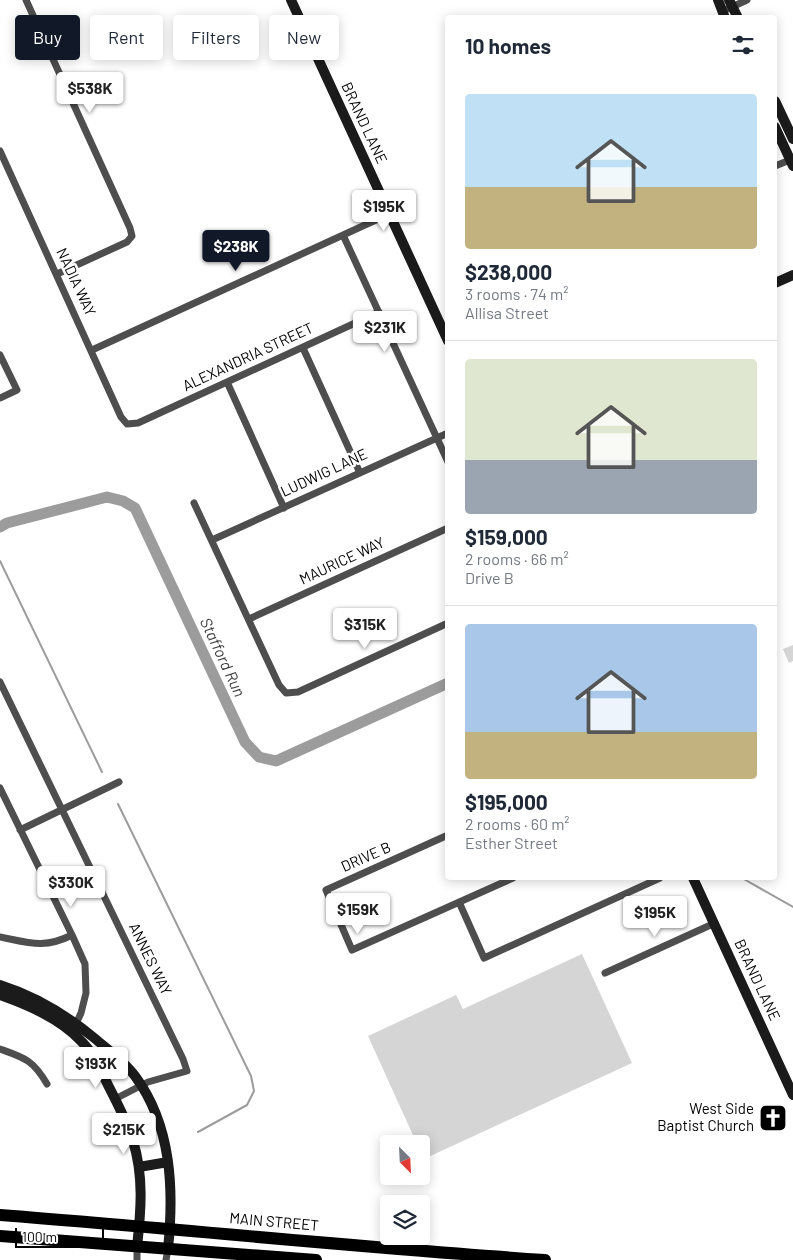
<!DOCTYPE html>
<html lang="en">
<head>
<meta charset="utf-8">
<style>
	body { margin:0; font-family:Barlow,sans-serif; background:#f2f2f3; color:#1f2937; height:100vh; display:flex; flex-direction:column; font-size:19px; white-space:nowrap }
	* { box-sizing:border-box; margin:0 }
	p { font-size:16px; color:#747a83 }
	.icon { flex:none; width:28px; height:28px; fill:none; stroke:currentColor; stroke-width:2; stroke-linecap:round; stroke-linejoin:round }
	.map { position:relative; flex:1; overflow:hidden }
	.drawer { position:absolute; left:445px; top:15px; width:332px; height:865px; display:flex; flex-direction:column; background:#fff; border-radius:5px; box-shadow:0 2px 12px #0003 }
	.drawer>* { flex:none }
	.guide { position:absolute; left:15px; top:15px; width:355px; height:45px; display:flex; gap:10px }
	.needle { width:32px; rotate:156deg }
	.fabs { position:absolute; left:380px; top:1135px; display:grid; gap:10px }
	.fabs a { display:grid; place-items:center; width:50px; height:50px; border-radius:5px; background:#fff; box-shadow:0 2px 12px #0003; font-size:25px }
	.scale { position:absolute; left:15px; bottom:12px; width:89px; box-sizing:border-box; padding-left:5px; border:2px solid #000; border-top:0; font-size:14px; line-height:18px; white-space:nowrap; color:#000; -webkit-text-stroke:4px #fff; paint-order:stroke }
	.price { position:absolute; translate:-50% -42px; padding:0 11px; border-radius:5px; background:#fff; color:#222; font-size:16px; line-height:32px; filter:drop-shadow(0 1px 2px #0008) }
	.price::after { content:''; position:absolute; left:50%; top:30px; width:15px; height:11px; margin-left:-8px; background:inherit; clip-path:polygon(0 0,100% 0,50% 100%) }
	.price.on { background:#111827; color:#fff }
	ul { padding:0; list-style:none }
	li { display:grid; align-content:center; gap:10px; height:265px; padding:0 20px }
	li+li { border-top:1px solid #e0e1e3 }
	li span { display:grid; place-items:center; height:155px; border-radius:5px; color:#555 }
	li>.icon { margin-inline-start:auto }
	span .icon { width:90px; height:90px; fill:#fffc; stroke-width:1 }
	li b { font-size:21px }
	h2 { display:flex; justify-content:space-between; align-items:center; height:60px; padding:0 20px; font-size:21px }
	.pill { padding:0 18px; border-radius:5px; background:#fff; box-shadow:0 2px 12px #0003; font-size:18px; line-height:45px }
	.pill.on { background:#111827; color:#fff }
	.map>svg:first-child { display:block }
	.green { fill:#d5d5d5 }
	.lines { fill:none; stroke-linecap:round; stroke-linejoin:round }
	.stream { stroke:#9c9c9c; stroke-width:2 }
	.river { stroke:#9c9c9c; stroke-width:11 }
	.street { stroke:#4e4e4e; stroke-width:7 }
	.secondary { stroke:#1b1b1b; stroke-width:10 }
	.highway { stroke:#000; stroke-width:12 }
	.labels { text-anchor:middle; stroke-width:5; stroke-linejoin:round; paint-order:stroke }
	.street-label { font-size:15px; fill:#000; stroke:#fff }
	.poi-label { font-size:15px; fill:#000; stroke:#fff; text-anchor:end }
	.water-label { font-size:16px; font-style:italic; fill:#3d3d3d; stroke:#fff }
</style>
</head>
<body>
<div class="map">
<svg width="793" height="1260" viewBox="0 0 793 1260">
	<rect width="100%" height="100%" fill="#fff"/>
	<path class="green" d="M 793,645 L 793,661 L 789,663 L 783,649 Z
		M 582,954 L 632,1063 L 424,1159 L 421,1153 L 421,1144 L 417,1144 L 368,1036 L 456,995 L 463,1009 Z"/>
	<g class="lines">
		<path class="stream" d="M 0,561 L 102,772
			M 118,804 L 251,1076 L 254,1091 L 247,1105 L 198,1132
			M 742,878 L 793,907"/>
		<path class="river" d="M 0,527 L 7,523 L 107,497 L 123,501 L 135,508 L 245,742 L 259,757 L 276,761 L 448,683"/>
		<path class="street" d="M 26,0 L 130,228 L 132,236 L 127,242 L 57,274
			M 723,11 L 747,0
			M 0,151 L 121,417 L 127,424 L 138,423 L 379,312
			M 775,166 L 790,160
			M 343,235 L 448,462
			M 303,348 L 360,473
			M 92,350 L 389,214
			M 0,355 L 17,390 L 0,398
			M 227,382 L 284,508
			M 194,503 L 279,685 L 286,693 L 298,692 L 448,623
			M 212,540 L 448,433
			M 249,619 L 448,528
			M 0,682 L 183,1059 L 187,1071 L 148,1082 L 115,1099
			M 0,788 L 72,935 L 85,964 L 86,993 L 81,1013 L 74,1028
			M 20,830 L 119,782
			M 448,835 L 326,890 L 352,950 L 513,878
			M 459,902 L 484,958 L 660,878
			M 0,937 C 30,943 44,949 72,935
			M 605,973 L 715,923
			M 0,1049 C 25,1058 33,1060 47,1084
			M 137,1260 L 137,1247
			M 166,1260 L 168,1249"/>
		<path class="secondary" d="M 291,0 L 448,341
			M 718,0 L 725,18
			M 729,0 L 738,18
			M 775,101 L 793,139
			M 775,127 L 793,166
			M 775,283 L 793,275
			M 693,878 L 793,1095
			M 0,985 C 35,996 65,1014 93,1037 C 107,1049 124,1061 135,1076 C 172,1126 174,1190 168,1249
			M 0,995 C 28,1005 59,1018 80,1040 C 93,1052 100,1069 108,1085 C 117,1103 127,1121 133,1141 C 144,1176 141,1211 137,1247
			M 139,1167 L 168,1162"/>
		<path class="highway" d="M 0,1215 C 182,1229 363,1248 545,1260
			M 0,1236 L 316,1260"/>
	</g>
	<defs>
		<symbol id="church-square" viewBox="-11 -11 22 22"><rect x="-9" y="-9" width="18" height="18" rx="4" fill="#000" stroke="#fff"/><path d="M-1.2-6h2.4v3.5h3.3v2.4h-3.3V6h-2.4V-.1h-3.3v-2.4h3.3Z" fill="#fff"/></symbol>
	</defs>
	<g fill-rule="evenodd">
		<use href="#church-square" x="757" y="1102" width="32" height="32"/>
	</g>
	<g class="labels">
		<g class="street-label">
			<text transform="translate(364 123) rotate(65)" y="5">BRAND LANE</text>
			<text transform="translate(76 282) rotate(65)" y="5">NADIA WAY</text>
			<text transform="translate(248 357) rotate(-25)" y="5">ALEXANDRIA STREET</text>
			<text transform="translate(324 473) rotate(-25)" y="5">LUDWIG LANE</text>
			<text transform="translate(342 561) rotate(-25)" y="5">MAURICE WAY</text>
			<text transform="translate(366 857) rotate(-24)" y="5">DRIVE B</text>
			<text transform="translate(150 959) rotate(64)" y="5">ANNES WAY</text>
			<text transform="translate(757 980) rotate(65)" y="5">BRAND LANE</text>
			<text transform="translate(274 1222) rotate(5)" y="5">MAIN STREET</text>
		</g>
		<g class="poi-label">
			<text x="754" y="1114">West Side<tspan x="754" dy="17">Baptist Church</tspan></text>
		</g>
		<g class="water-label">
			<text transform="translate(223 657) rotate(65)" y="6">Stafford Run</text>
		</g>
	</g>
</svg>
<div class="fabs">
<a><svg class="needle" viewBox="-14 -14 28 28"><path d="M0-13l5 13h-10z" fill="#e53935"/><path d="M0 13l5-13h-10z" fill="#747a83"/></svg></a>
<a><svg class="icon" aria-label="layers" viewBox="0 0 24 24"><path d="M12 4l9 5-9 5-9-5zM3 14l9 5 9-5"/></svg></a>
</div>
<div class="scale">100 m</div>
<b class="price" style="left:90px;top:114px">$538K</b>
<b class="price" style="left:384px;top:232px">$195K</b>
<b class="price on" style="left:236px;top:272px">$238K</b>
<b class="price" style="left:385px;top:353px">$231K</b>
<b class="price" style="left:365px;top:650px">$315K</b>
<b class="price" style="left:71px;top:908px">$330K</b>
<b class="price" style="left:358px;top:935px">$159K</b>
<b class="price" style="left:655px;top:938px">$195K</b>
<b class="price" style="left:96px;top:1089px">$193K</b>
<b class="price" style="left:124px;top:1155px">$215K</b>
<div class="guide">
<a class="pill on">Buy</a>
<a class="pill">Rent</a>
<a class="pill">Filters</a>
<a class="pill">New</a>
</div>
<section class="drawer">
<h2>10 homes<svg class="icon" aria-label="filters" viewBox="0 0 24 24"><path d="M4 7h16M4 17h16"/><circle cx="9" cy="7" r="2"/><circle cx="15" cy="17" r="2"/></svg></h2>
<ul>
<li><span style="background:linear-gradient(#bfe0f5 60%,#c2b280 0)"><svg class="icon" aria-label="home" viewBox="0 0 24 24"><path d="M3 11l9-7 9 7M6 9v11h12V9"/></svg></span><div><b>$238,000</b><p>3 rooms · 74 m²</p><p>Allisa Street</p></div></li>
<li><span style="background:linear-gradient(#dfe7d0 65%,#9aa5b1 0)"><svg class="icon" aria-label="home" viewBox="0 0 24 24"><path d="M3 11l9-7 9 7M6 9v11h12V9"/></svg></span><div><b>$159,000</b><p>2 rooms · 66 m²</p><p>Drive B</p></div></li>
<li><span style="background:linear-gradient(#a9c7e8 70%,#c2b280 0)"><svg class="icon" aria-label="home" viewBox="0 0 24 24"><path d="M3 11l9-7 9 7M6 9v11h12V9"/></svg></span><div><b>$195,000</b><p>2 rooms · 60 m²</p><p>Esther Street</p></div></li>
</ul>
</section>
</div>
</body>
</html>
